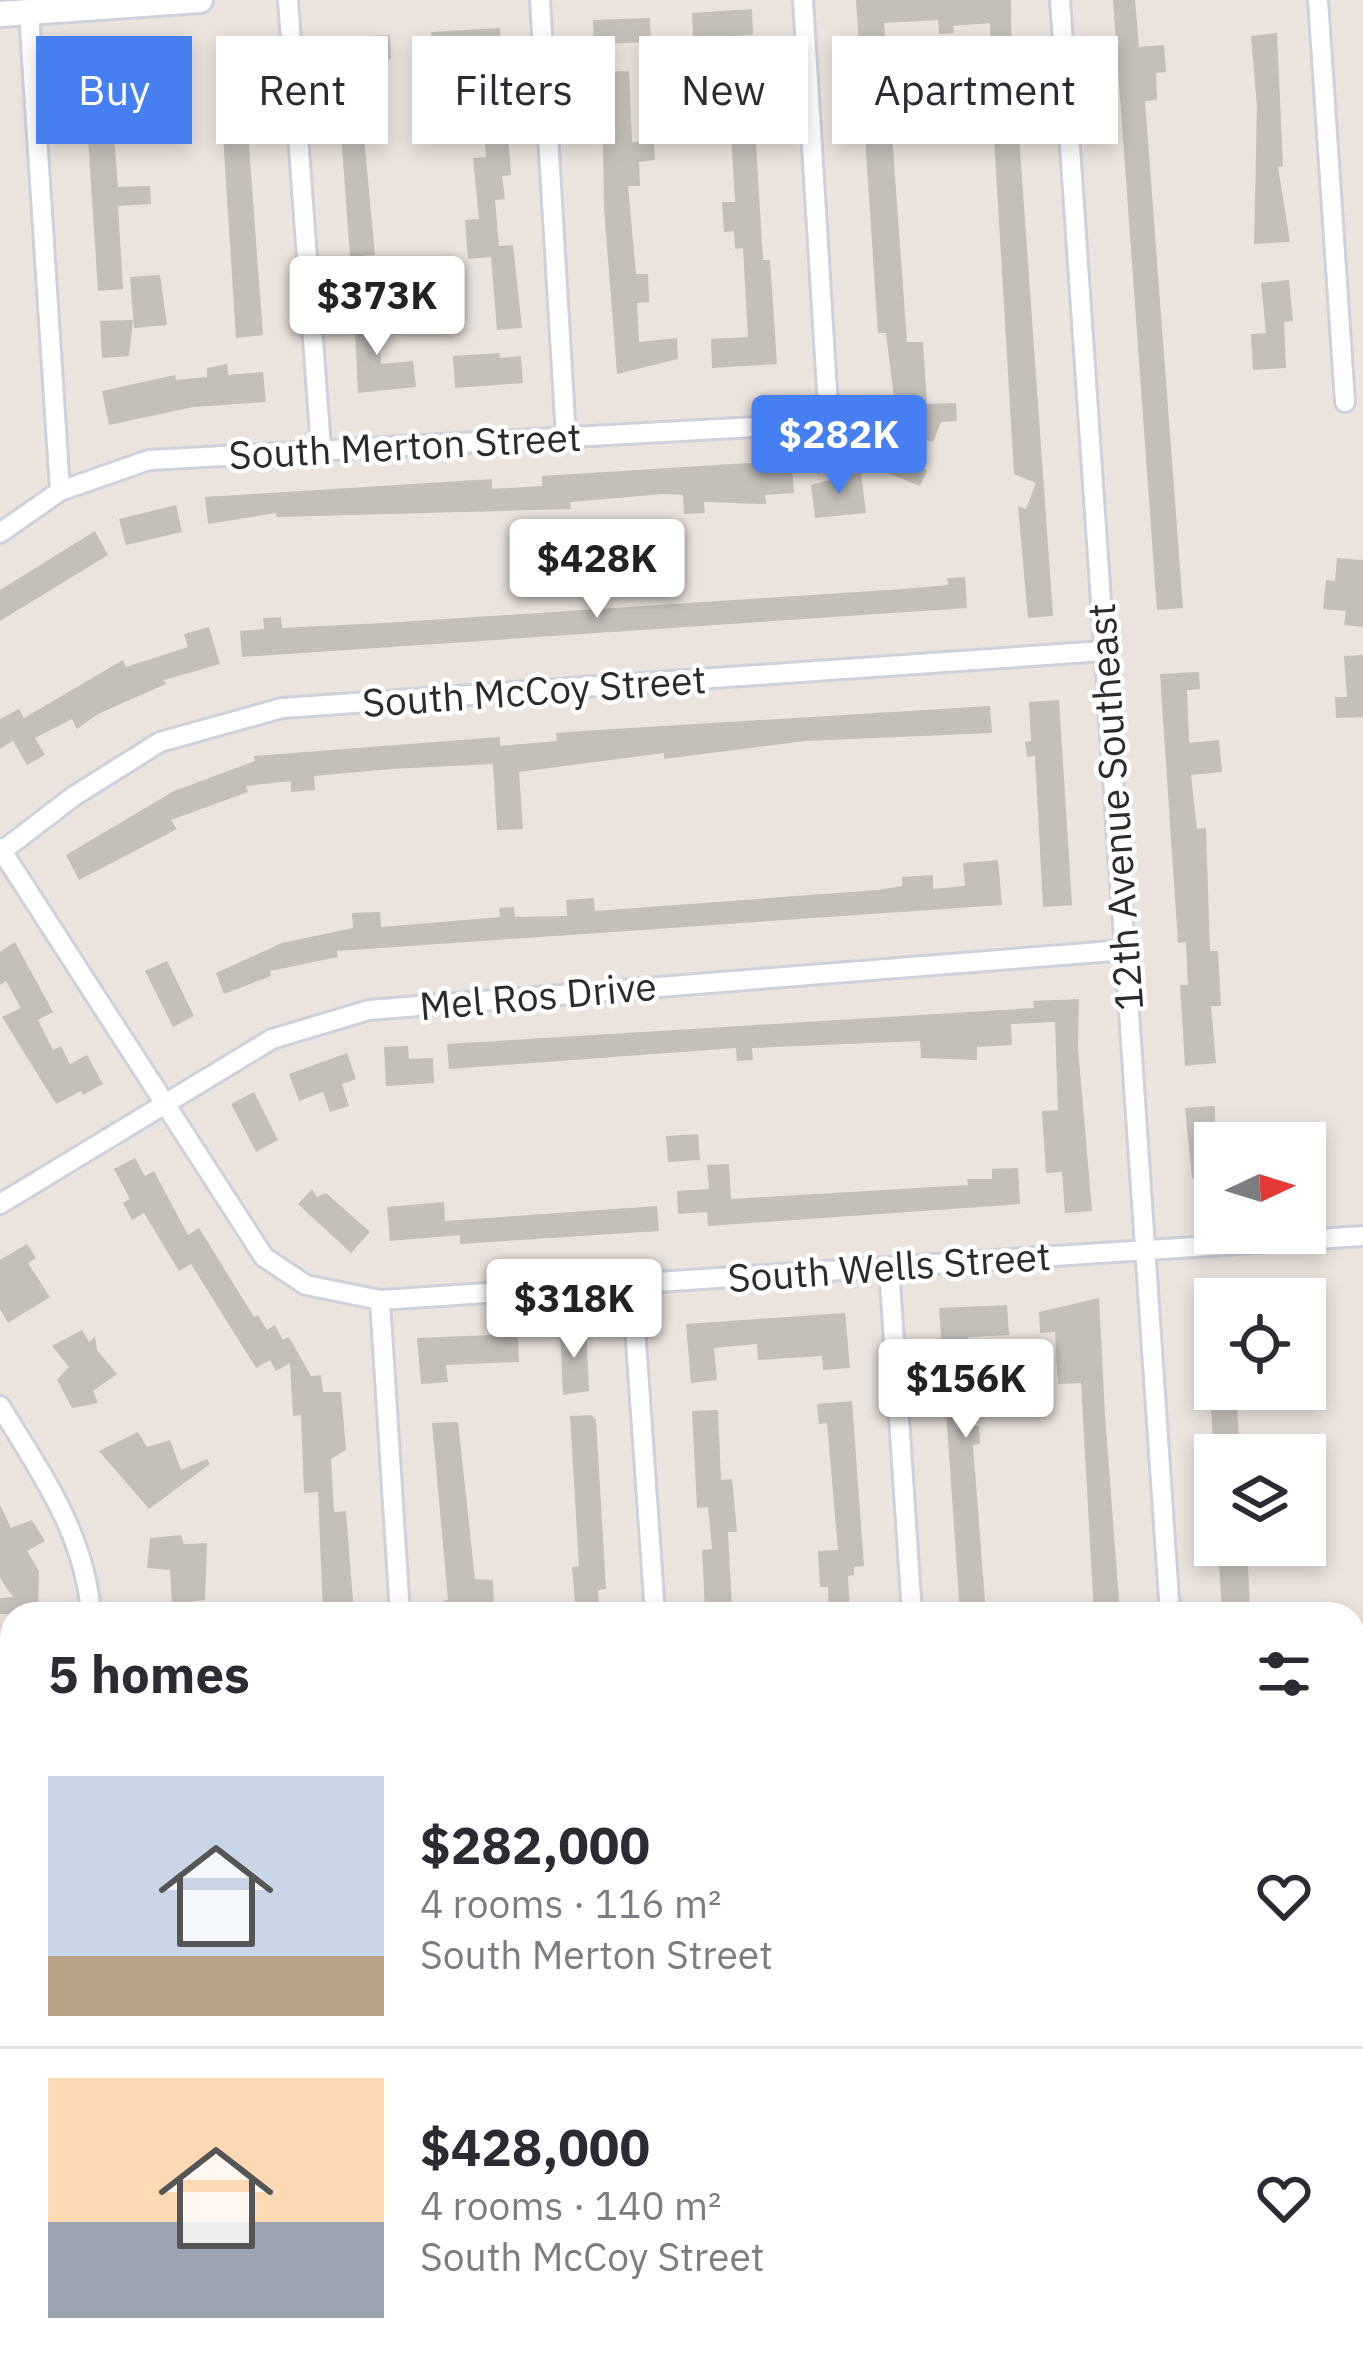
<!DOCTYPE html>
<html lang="en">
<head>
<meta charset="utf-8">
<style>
	body { margin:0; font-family:"IBM Plex Sans",sans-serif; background:#f2f2f3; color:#2b2b33; height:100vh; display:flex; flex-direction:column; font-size:45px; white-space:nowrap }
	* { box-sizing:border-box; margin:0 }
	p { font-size:39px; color:#7c7c81 }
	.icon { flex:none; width:66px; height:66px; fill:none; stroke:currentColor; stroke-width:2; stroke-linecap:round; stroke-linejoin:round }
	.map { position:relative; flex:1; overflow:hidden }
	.panel { position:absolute; left:0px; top:1602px; width:1365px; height:771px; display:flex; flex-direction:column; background:#fff; border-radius:36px 36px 0 0; box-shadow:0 6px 18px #0003 }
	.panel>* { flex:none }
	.hud { position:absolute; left:36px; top:36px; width:1293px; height:108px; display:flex; gap:24px }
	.needle { width:78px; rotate:86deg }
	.buttons { position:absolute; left:1194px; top:1122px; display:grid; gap:24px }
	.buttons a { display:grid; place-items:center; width:132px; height:132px; border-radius:0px; background:#fff; box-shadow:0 6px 18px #0003; font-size:60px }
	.price { position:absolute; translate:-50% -102px; padding:0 27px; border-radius:12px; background:#fff; color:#222; font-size:39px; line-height:78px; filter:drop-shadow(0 3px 6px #0008) }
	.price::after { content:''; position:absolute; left:50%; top:72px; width:36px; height:27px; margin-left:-18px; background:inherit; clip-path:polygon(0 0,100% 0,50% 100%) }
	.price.active { background:#457ff1; color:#fff }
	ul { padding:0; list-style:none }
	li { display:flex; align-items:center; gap:36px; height:300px; padding:0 48px }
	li+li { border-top:3px solid #e1e1e2 }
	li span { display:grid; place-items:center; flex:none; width:336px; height:240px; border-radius:0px; color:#555 }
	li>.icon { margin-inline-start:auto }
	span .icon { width:144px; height:144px; fill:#fffc; stroke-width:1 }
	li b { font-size:51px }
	h2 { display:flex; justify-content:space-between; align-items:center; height:144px; padding:0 48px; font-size:51px }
	.chip { padding:0 42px; border-radius:0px; background:#fff; box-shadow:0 6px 18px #0003; font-size:42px; line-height:108px }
	.chip.active { background:#457ff1; color:#fff }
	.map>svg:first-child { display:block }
	.building { fill:#c4bfb9 }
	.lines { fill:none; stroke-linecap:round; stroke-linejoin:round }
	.street-casing { stroke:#ccd1dc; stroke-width:24 }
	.secondary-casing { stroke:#ccd1dc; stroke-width:30 }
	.path { stroke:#c4c4c4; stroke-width:3; stroke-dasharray:9 6; stroke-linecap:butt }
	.street { stroke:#fff; stroke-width:18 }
	.secondary { stroke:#fff; stroke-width:24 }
	.labels { text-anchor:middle; stroke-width:9; stroke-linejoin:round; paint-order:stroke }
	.street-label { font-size:39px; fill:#2b2b2b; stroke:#fff }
</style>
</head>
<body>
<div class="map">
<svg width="1363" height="2371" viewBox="0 0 1363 2371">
	<rect width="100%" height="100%" fill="#ece3dd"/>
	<path class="building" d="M 856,0 L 1011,0 L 1012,93 L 1016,93 L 1053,616 L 1028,618 L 1018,506 L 1026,509 L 1036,483 L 1014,474 L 993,121 L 982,122 L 980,83 L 973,83 L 971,56 L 991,55 L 990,23 L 953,26 L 954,33 L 939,34 L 938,20 L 884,23 L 907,342 L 923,342 L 927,404 L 956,403 L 957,421 L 941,422 L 933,442 L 921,438 L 911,464 L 927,470 L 920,486 L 880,470 L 908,397 L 894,398 L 886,333 L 878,333 Z
		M 1113,0 L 1135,0 L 1139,47 L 1164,45 L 1166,72 L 1156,73 L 1157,100 L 1145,101 L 1183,608 L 1157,610 Z
		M 752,9 L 753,35 L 693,38 L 692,13 Z
		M 650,18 L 651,42 L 594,44 L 593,20 Z
		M 500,28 L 511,175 L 502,176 L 505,199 L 495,200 L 499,246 L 513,245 L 522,328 L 497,330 L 491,257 L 468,259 L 465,220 L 479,219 L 473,158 L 486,157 L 479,52 L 433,55 L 431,32 Z
		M 1277,33 L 1283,166 L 1278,167 L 1290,242 L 1254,244 L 1257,107 L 1251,36 Z
		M 390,35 L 391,59 L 336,61 L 335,37 Z
		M 241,39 L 263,335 L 236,338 L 217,41 Z
		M 123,51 L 125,77 L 108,78 L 109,94 L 86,96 L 84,53 Z
		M 741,66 L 743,95 L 753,95 L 763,260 L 770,260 L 777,364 L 712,368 L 711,339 L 748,337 L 743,248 L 735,249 L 734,231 L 724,232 L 722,202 L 735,202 L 730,118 L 706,120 L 704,91 L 716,90 L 715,68 Z
		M 629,71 L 632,142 L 654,140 L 655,160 L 639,162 L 640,186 L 628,186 L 636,274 L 648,274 L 649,302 L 637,303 L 639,342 L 677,338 L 678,359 L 617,374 L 604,208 L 602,72 Z
		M 366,88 L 369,126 L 363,127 L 375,255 L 350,257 L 338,90 Z
		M 114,136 L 118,187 L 150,186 L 151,204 L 118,206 L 123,289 L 98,291 L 88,137 Z
		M 160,275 L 167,325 L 134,328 L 130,277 Z
		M 1289,280 L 1293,321 L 1284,322 L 1286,368 L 1253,370 L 1251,334 L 1266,333 L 1261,283 Z
		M 378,309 L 381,364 L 413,361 L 416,387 L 358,393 L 354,310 Z
		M 133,320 L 129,356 L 102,358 L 100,321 Z
		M 499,353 L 500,358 L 521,356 L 523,383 L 455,388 L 453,356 Z
		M 227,364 L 228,375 L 263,372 L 266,402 L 193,407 L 109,425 L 102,391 L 175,375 L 176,380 L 207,377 L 207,368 Z
		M 764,462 L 764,470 L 792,468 L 794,493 L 765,495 L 766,504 L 704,502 L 705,513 L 684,514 L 683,495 L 663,494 L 570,502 L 571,509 L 276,517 L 276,513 L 208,524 L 205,497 L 492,479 L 492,489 L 542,486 L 542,476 Z
		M 861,472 L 866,513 L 815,518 L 811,485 Z
		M 176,505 L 182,532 L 126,545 L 119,519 Z
		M 95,531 L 108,555 L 0,621 L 0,590 Z
		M 1337,558 L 1363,560 L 1363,627 L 1344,625 L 1346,611 L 1323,609 L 1326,580 L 1335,581 Z
		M 965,577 L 967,608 L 242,657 L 240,631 L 264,629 L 263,618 L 281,617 L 282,628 L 384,623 L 903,589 L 948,585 L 947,578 Z
		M 209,627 L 220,664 L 164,680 L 166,684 L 98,714 L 77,729 L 72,719 L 35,738 L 45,755 L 27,765 L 13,741 L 0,749 L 0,719 L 19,709 L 24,718 L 123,660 L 126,667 L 188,647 L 184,634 Z
		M 1363,655 L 1363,717 L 1336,718 L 1335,697 L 1347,697 L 1344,656 Z
		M 1199,672 L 1200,689 L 1187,690 L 1189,743 L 1219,740 L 1222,772 L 1191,775 L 1197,829 L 1206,828 L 1210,951 L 1218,951 L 1221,1006 L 1211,1006 L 1216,1063 L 1185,1066 L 1180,985 L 1188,985 L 1186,942 L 1178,943 L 1160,674 Z
		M 1059,700 L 1072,905 L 1043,907 L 1035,756 L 1027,757 L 1025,742 L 1031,741 L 1029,702 Z
		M 990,706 L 992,733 L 805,741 L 664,759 L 664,753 L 519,772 L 523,829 L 497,830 L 493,764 L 391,769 L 314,776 L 315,790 L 291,792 L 291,781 L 246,786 L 248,792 L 171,820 L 177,829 L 79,880 L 66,855 L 174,791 L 255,761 L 254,756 L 500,737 L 500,746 L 557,741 L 556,733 L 582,731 Z
		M 998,860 L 1002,905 L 337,951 L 338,957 L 270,971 L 271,976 L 224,994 L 216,973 L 282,943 L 353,928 L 352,913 L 380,912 L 381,927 L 500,917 L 499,908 L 514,907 L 515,917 L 567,916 L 566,900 L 594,898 L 595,911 L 878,890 L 902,886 L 902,877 L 933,875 L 933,889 L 965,886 L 963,863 Z
		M 15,942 L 53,1012 L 38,1020 L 53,1050 L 61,1046 L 70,1064 L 87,1055 L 103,1084 L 83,1095 L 81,1091 L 56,1104 L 2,1017 L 21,1008 L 6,981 L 0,985 L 0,952 Z
		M 167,961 L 194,1016 L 173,1027 L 145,971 Z
		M 1079,999 L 1078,1048 L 1092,1211 L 1065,1213 L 1062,1172 L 1046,1173 L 1042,1111 L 1058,1110 L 1055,1022 L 1011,1024 L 1012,1045 L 977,1047 L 977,1060 L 921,1058 L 920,1041 L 752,1048 L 753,1060 L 737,1061 L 736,1048 L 449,1069 L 447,1044 L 1034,1008 L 1033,1001 Z
		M 408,1046 L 409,1059 L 433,1058 L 434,1083 L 386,1086 L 384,1047 Z
		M 347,1053 L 356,1079 L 342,1084 L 349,1106 L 330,1112 L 323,1092 L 299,1101 L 289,1074 Z
		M 254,1092 L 278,1140 L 256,1152 L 231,1104 Z
		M 1215,1106 L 1215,1177 L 1192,1178 L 1185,1108 Z
		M 698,1134 L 700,1160 L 668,1162 L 666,1136 Z
		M 135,1158 L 145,1176 L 154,1171 L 188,1235 L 199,1228 L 254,1317 L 258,1315 L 267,1330 L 275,1325 L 283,1340 L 289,1337 L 311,1376 L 321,1375 L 323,1392 L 341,1392 L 346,1450 L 331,1459 L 334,1512 L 346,1511 L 354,1614 L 323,1614 L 318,1492 L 304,1493 L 301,1415 L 293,1416 L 290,1363 L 276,1371 L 270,1360 L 256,1368 L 191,1264 L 179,1271 L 144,1213 L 132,1220 L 123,1203 L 130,1199 L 114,1169 Z
		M 729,1164 L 731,1199 L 968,1185 L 967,1179 L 992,1179 L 992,1169 L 1018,1168 L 1020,1204 L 708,1226 L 707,1212 L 678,1214 L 677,1191 L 709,1189 L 707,1165 Z
		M 312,1189 L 317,1197 L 326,1193 L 370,1232 L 351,1253 L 298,1204 Z
		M 444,1202 L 445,1221 L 657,1206 L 659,1231 L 460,1244 L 460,1235 L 390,1241 L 387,1207 Z
		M 27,1244 L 36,1258 L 28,1263 L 50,1297 L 8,1323 L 0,1309 L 0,1260 Z
		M 1099,1298 L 1105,1415 L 1120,1614 L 1094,1614 L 1081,1383 L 1058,1384 L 1055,1332 L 1040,1333 L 1039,1312 Z
		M 1007,1305 L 1009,1335 L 968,1337 L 972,1426 L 979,1426 L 980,1444 L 973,1445 L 986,1614 L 960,1614 L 939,1308 Z
		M 845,1313 L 850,1368 L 823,1370 L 822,1356 L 758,1360 L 757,1344 L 714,1348 L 717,1380 L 691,1383 L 686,1324 Z
		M 586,1328 L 589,1391 L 563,1395 L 560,1330 Z
		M 82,1330 L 89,1342 L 95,1337 L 97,1350 L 117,1374 L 93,1391 L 98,1403 L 72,1408 L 57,1380 L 69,1367 L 52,1346 Z
		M 518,1334 L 519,1362 L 446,1365 L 448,1382 L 421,1384 L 417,1338 Z
		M 852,1401 L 864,1566 L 854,1567 L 854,1575 L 848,1576 L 850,1614 L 829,1614 L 828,1587 L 820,1587 L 818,1551 L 838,1550 L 827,1423 L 819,1424 L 817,1404 Z
		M 1237,1407 L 1240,1455 L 1214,1455 L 1211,1408 Z
		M 718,1410 L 721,1480 L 732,1479 L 737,1532 L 728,1532 L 732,1609 L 705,1610 L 702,1550 L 712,1549 L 708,1507 L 697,1508 L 692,1411 Z
		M 591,1415 L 596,1420 L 606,1589 L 598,1590 L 599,1612 L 576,1614 L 572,1567 L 579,1566 L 570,1416 Z
		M 458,1422 L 475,1579 L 493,1580 L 494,1610 L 445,1614 L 443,1601 L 448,1600 L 432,1423 Z
		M 138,1432 L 147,1447 L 170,1440 L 181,1470 L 207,1459 L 210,1464 L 149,1509 L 99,1451 Z
		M 0,1505 L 11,1528 L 32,1520 L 45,1541 L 27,1551 L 39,1571 L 38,1614 L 0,1614 L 0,1598 L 13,1597 L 0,1578 Z
		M 181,1535 L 184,1544 L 207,1543 L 205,1600 L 172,1604 L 170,1570 L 147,1568 L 150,1538 Z
		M 1247,1546 L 1250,1609 L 1222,1610 L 1218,1547 Z"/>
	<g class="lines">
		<defs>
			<path id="street" d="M 288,0 L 321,448
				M 540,0 L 566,438
				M 1060,0 L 1170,1614
				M 1318,0 L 1345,402
				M 29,12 L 60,491
				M 0,533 L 60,491 L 149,460 L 829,423 L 803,0
				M 0,848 L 264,1257 L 306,1285 L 380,1300 L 1363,1236
				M 2,851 L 74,796 L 160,742 L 282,708 L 1104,651
				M 0,1204 L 272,1039 L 369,1010 L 1125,950
				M 889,1267 L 912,1614
				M 632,1284 L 655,1614
				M 380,1300 L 400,1614
				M 0,1406 C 41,1473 85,1534 91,1614
				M 643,2361 L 643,2371
				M 960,2361 L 960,2371"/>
			<path id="secondary" d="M 0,14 L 200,0
				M 1353,2268 L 1363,2268
				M 0,2365 L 60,2361"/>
		</defs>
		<use href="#street" class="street-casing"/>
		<use href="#secondary" class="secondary-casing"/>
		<path class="path" d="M 1353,2295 L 1363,2295
			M 162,2361 L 163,2371
			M 306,2371 L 447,2361"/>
		<use href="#street" class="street"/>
		<use href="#secondary" class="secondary"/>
	</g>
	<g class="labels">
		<g class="street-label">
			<text transform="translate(405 446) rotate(-3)" y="14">South Merton Street</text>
			<text transform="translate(534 691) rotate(-4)" y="14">South McCoy Street</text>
			<text transform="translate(1115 807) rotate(-94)" y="14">12th Avenue Southeast</text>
			<text transform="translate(538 996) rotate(-5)" y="14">Mel Ros Drive</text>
			<text transform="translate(889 1267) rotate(-4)" y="14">South Wells Street</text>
		</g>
	</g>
</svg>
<div class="buttons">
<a><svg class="needle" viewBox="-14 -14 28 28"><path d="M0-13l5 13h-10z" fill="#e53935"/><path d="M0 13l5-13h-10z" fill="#7c7c81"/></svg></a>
<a><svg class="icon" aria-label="locate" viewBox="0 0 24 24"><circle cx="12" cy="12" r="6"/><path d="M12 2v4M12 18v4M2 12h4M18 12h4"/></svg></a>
<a><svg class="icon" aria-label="layers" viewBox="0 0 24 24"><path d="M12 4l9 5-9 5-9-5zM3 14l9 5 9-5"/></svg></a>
</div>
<b class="price" style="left:377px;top:358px">$373K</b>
<b class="price active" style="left:839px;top:497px">$282K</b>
<b class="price" style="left:597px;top:621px">$428K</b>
<b class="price" style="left:574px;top:1361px">$318K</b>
<b class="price" style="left:966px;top:1441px">$156K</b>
<div class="hud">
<a class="chip active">Buy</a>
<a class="chip">Rent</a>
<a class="chip">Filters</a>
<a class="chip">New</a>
<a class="chip">Apartment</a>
</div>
<section class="panel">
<h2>5 homes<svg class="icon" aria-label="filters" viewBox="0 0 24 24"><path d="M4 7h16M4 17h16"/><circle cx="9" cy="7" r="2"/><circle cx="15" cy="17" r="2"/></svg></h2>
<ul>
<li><span style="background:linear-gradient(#c9d6e8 75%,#b9a48a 0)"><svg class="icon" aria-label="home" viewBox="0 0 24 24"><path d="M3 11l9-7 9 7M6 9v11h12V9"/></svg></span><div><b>$282,000</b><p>4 rooms · 116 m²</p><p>South Merton Street</p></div><svg class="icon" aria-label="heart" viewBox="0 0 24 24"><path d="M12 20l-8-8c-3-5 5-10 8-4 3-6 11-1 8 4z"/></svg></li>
<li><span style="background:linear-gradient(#ffd9b3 60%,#9aa5b1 0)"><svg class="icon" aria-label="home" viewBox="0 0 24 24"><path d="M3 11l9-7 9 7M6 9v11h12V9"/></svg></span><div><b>$428,000</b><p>4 rooms · 140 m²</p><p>South McCoy Street</p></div><svg class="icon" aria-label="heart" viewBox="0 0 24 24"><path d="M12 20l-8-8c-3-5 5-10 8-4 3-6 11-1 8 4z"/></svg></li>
</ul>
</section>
</div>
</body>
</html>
